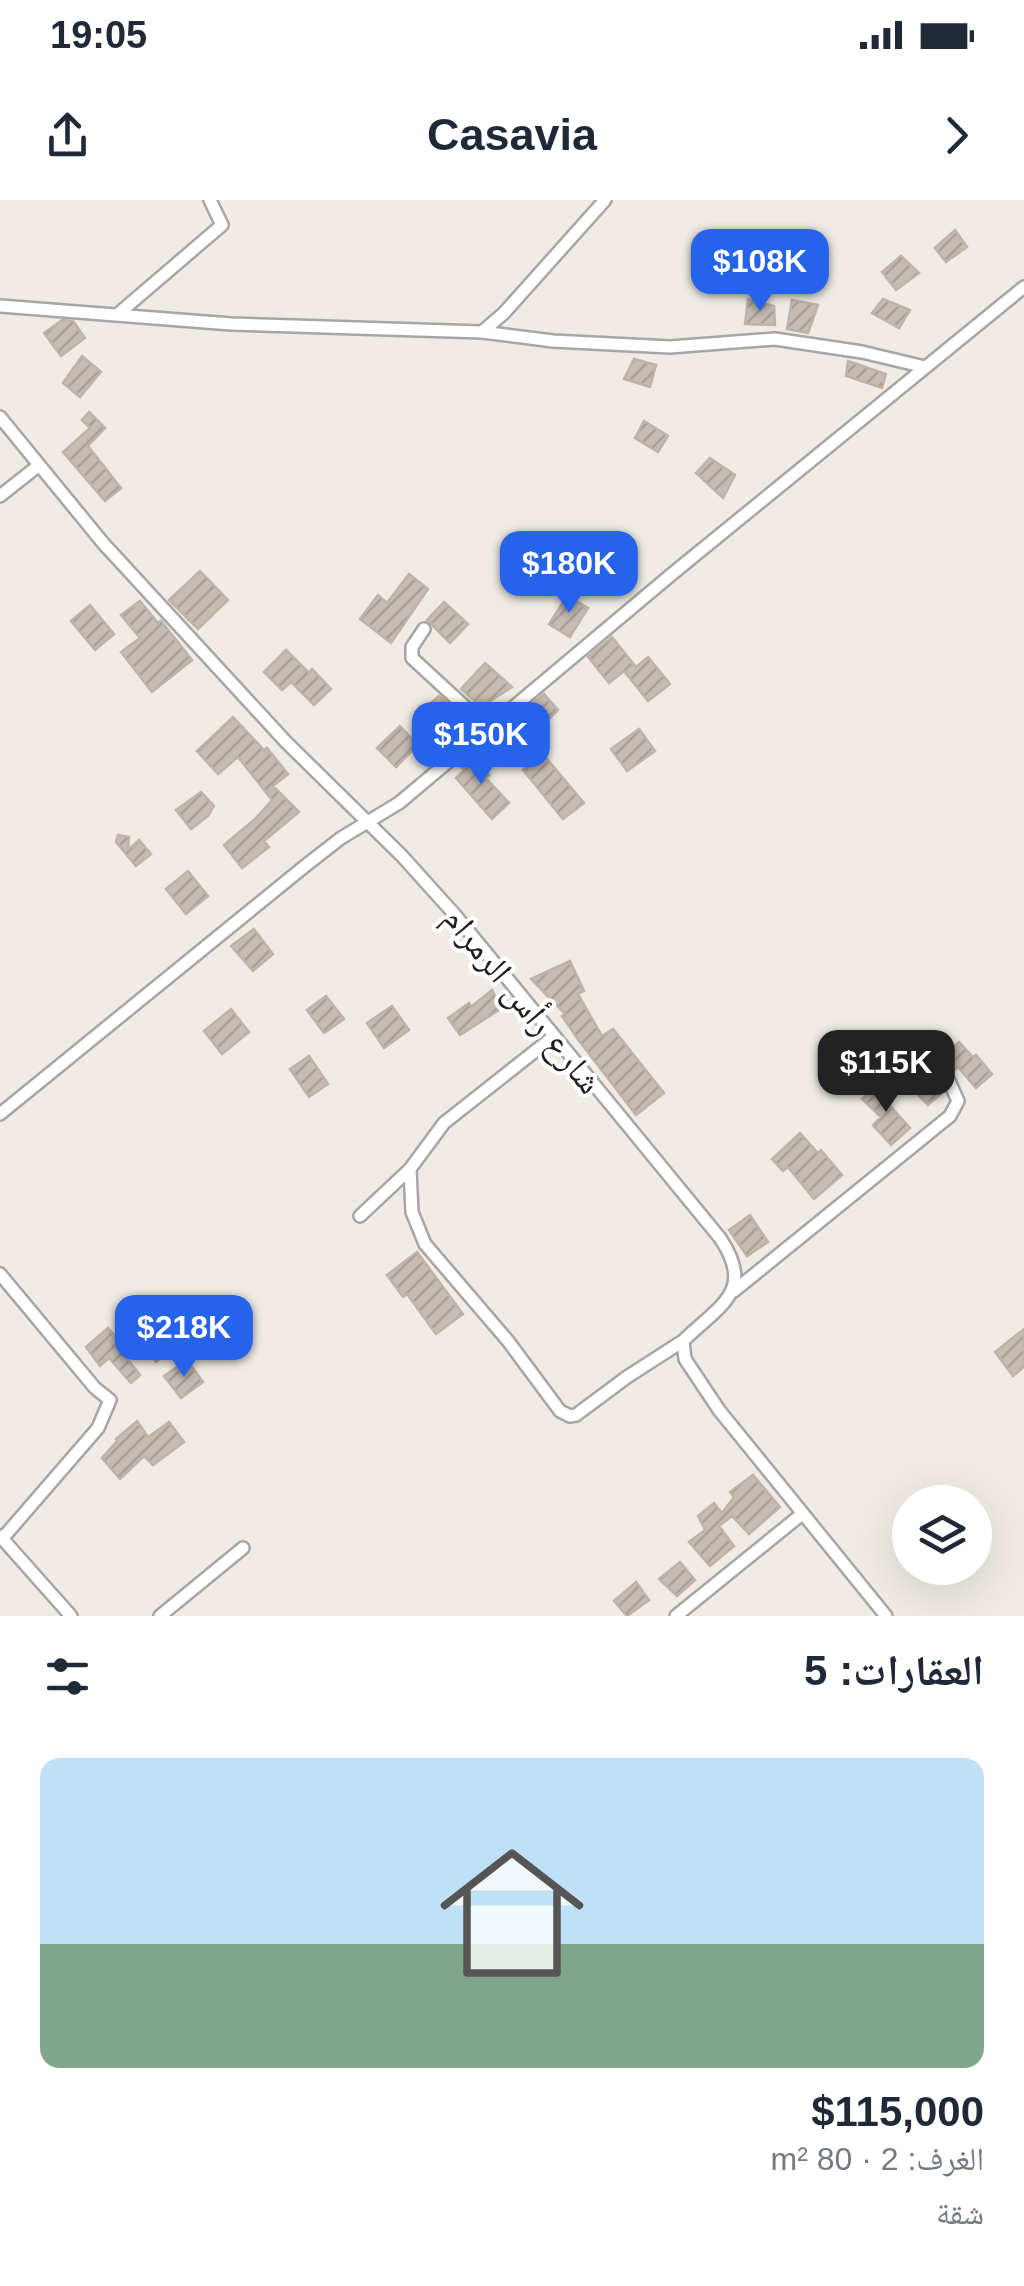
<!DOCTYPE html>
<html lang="ar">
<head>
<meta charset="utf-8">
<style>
	body { margin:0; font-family:Arial,"Noto Naskh Arabic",sans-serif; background:#f2f2f3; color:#1f2937; direction:rtl; height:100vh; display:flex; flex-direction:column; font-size:38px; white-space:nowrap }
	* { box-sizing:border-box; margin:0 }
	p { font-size:32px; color:#747a83 }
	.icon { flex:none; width:55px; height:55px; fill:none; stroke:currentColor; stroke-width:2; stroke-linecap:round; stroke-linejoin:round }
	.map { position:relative; height:1416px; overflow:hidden; direction:ltr }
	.side { display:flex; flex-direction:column; background:#fff; flex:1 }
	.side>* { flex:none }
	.buttons { position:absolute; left:892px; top:1285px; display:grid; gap:20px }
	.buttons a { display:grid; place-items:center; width:100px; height:100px; border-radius:50%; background:#fff; box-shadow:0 10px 40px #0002; font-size:50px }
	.price { position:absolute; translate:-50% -85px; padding:0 22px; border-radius:20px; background:#2563eb; color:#fff; font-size:32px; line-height:65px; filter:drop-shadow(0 2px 5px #0008) }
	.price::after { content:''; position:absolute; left:50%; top:60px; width:30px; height:22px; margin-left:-15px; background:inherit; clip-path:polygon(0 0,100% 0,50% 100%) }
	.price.active { background:#222; color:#fff }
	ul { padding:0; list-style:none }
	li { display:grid; align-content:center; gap:20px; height:530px; padding:0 40px }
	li+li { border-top:2px solid #e0e1e3 }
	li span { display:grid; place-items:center; height:310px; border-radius:20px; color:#555 }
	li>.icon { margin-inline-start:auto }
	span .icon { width:180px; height:180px; fill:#fffc; stroke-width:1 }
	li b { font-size:42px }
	h2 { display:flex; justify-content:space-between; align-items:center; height:120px; padding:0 40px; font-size:42px }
	.status { display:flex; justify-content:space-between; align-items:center; height:70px; padding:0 50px; background:#fff; direction:ltr }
	.status svg { height:28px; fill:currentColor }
	header { display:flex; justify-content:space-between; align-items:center; height:130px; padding:0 40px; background:#fff; font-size:45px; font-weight:700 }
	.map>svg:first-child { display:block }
	.building { fill:url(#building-hatch); stroke:#c2b2a6; stroke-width:2.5 }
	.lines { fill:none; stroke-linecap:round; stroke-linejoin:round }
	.minor-casing { stroke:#a6a6a6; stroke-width:16 }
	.minor { stroke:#fff; stroke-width:11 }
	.labels { text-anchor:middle; stroke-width:8; stroke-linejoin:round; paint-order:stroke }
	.street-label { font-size:35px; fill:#1f1f1f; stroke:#fff }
</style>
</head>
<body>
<div class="status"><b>19:05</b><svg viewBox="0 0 49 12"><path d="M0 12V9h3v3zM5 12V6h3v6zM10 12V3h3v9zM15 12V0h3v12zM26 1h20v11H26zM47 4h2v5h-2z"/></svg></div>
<header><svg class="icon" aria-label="forward" viewBox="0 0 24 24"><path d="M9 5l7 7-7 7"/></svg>Casavia<svg class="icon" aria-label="share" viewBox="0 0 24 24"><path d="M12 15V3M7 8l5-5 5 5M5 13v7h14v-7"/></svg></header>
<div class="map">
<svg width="1024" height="1416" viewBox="0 0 1024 1416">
	<defs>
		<pattern id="building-hatch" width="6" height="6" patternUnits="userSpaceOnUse" patternTransform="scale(2.5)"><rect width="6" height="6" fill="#c5bcb4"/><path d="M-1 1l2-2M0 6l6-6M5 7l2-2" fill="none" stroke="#a9a19a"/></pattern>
	</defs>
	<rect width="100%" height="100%" fill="#f0ece5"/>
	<path class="building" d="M 955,30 L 967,47 L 946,62 L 935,48 Z
		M 901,56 L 919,73 L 896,90 L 882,72 Z
		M 748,99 L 774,106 L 775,125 L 745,124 Z
		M 883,99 L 910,110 L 899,128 L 872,113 Z
		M 792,100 L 818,105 L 808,133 L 787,129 Z
		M 62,120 L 73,121 L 85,138 L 61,156 L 44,133 Z
		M 82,156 L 101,172 L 80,197 L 63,183 Z
		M 634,159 L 656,165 L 650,187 L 624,179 Z
		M 848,161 L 886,174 L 882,188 L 846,176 Z
		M 89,212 L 105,228 L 88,246 L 121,288 L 105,301 L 63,252 L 90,228 L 82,220 Z
		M 644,221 L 668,236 L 658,252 L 635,238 Z
		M 710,258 L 735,275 L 723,298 L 696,273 Z
		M 200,371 L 228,400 L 198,429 L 169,400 Z
		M 409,374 L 428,389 L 391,443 L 360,419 L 378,395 L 387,403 Z
		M 567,396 L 588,408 L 570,437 L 549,424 Z
		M 140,401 L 158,423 L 161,421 L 192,460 L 152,492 L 121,452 L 140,438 L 121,415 Z
		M 444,402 L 468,424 L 450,443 L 427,420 Z
		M 90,405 L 114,434 L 95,450 L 71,421 Z
		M 612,437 L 636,467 L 648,457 L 670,484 L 648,501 L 624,471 L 609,483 L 588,457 Z
		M 286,450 L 309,473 L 312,469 L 331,489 L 314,505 L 291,482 L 282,490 L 264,472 Z
		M 485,463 L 512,487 L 481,507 L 461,489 Z
		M 544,494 L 558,510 L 539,529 L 535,525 L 504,554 L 490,539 Z
		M 439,496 L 461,515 L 435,538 L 416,516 Z
		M 233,517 L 264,550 L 267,548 L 288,574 L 273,586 L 299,612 L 264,641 L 269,647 L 242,668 L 224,645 L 255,619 L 272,600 L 238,557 L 218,574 L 197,551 Z
		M 400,526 L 418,545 L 396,567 L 377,548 Z
		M 639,529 L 655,551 L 627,571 L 611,549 Z
		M 542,553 L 584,603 L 563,619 L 523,570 Z
		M 472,554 L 489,575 L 486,578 L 509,603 L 492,619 L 456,578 L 464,570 L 459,565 Z
		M 201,592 L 214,606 L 208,616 L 191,629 L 176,610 Z
		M 118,635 L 129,637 L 128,650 L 139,640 L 151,654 L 136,666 L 116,642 Z
		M 188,671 L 208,696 L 186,714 L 166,689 Z
		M 254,729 L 273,754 L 253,771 L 231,746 Z
		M 570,761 L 584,791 L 578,794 L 602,836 L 613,829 L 664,893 L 636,915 L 577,838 L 562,816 L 565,814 L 531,779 Z
		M 492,790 L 502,808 L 460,835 L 448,818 L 469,803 L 471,807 Z
		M 326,796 L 344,819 L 324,833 L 307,810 Z
		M 392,806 L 409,830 L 384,848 L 367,823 Z
		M 231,809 L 249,832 L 222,854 L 204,831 Z
		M 959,842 L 973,857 L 976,855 L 992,874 L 976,888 L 958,867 L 953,871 L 941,858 Z
		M 309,856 L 328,884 L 309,897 L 290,869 Z
		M 923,868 L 943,892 L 928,905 L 906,882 Z
		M 878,883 L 888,894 L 884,899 L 910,928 L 891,945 L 873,925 L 881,917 L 862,899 Z
		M 800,933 L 818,953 L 821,950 L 842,975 L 814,999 L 788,967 L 783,971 L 772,959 Z
		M 750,1015 L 768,1042 L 747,1056 L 729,1030 Z
		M 417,1052 L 463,1114 L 436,1134 L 407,1094 L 403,1097 L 387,1075 Z
		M 162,1125 L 177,1144 L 156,1162 L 138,1139 Z
		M 108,1128 L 123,1145 L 119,1148 L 140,1175 L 131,1183 L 109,1158 L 100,1166 L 86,1147 Z
		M 1024,1129 L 1024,1167 L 1013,1176 L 995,1152 Z
		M 190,1164 L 203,1182 L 181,1198 L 164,1176 L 177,1167 L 180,1171 Z
		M 137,1221 L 148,1237 L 169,1222 L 184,1242 L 153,1265 L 144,1256 L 120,1279 L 102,1258 L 117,1241 L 116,1239 Z
		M 753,1275 L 780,1307 L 749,1334 L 732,1316 L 719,1326 L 734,1346 L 710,1366 L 689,1342 L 705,1330 L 698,1316 L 714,1303 L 722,1313 L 734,1297 L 730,1292 Z
		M 680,1362 L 695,1380 L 677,1396 L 659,1379 Z
		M 636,1382 L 649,1400 L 627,1416 L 614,1401 Z"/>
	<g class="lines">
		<defs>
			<path id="minor" d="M 0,106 L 231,124 L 482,132 L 504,113 L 605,0
				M 118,114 L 222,25 L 210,0
				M 482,132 L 553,141 L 670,147 L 775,139 L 862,152 L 925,167
				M 0,217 L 103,343 L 286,542 L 402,656 L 456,716 L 720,1038 C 756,1091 720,1105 683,1141 L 685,1159 L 719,1210 L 886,1416
				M 0,296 L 38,266
				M 424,429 L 412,447 L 412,458 L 487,527
				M 0,914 L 305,666 L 341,638 L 399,603 L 672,374 L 1024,87
				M 410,969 L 412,1012 L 425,1044 L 508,1141 L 560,1211 L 570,1216 L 576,1215 L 627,1177 L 683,1141
				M 360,1016 L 410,969 L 444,923 L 553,837
				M 0,1074 L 95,1188 L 110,1200 L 98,1228 L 2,1339
				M 734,1091 L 950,916 L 958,901 L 949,881
				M 0,1336 L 71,1416
				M 160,1416 L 243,1348
				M 676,1416 L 802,1314"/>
		</defs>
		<use href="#minor" class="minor-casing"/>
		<use href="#minor" class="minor"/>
	</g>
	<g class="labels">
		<g class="street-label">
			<text transform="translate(523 800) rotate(51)" y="12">شارع رأس الرمرام</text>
		</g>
	</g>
</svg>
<div class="buttons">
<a><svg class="icon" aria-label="layers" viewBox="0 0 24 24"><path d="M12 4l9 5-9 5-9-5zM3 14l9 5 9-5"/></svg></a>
</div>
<b class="price" style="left:760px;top:114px">$108K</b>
<b class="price" style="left:569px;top:416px">$180K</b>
<b class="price" style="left:481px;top:587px">$150K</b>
<b class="price active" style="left:886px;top:915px">$115K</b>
<b class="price" style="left:184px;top:1180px">$218K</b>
</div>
<section class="side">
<h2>العقارات: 5<svg class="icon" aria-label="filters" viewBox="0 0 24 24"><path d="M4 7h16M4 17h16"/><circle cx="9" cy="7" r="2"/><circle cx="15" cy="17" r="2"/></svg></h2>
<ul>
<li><span style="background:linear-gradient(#bfe0f5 60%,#7fa58c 0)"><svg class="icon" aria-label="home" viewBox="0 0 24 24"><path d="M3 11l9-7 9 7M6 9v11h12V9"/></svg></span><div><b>$115,000</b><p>الغرف: 2 · 80 m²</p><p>شقة</p></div></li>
</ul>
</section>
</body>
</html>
